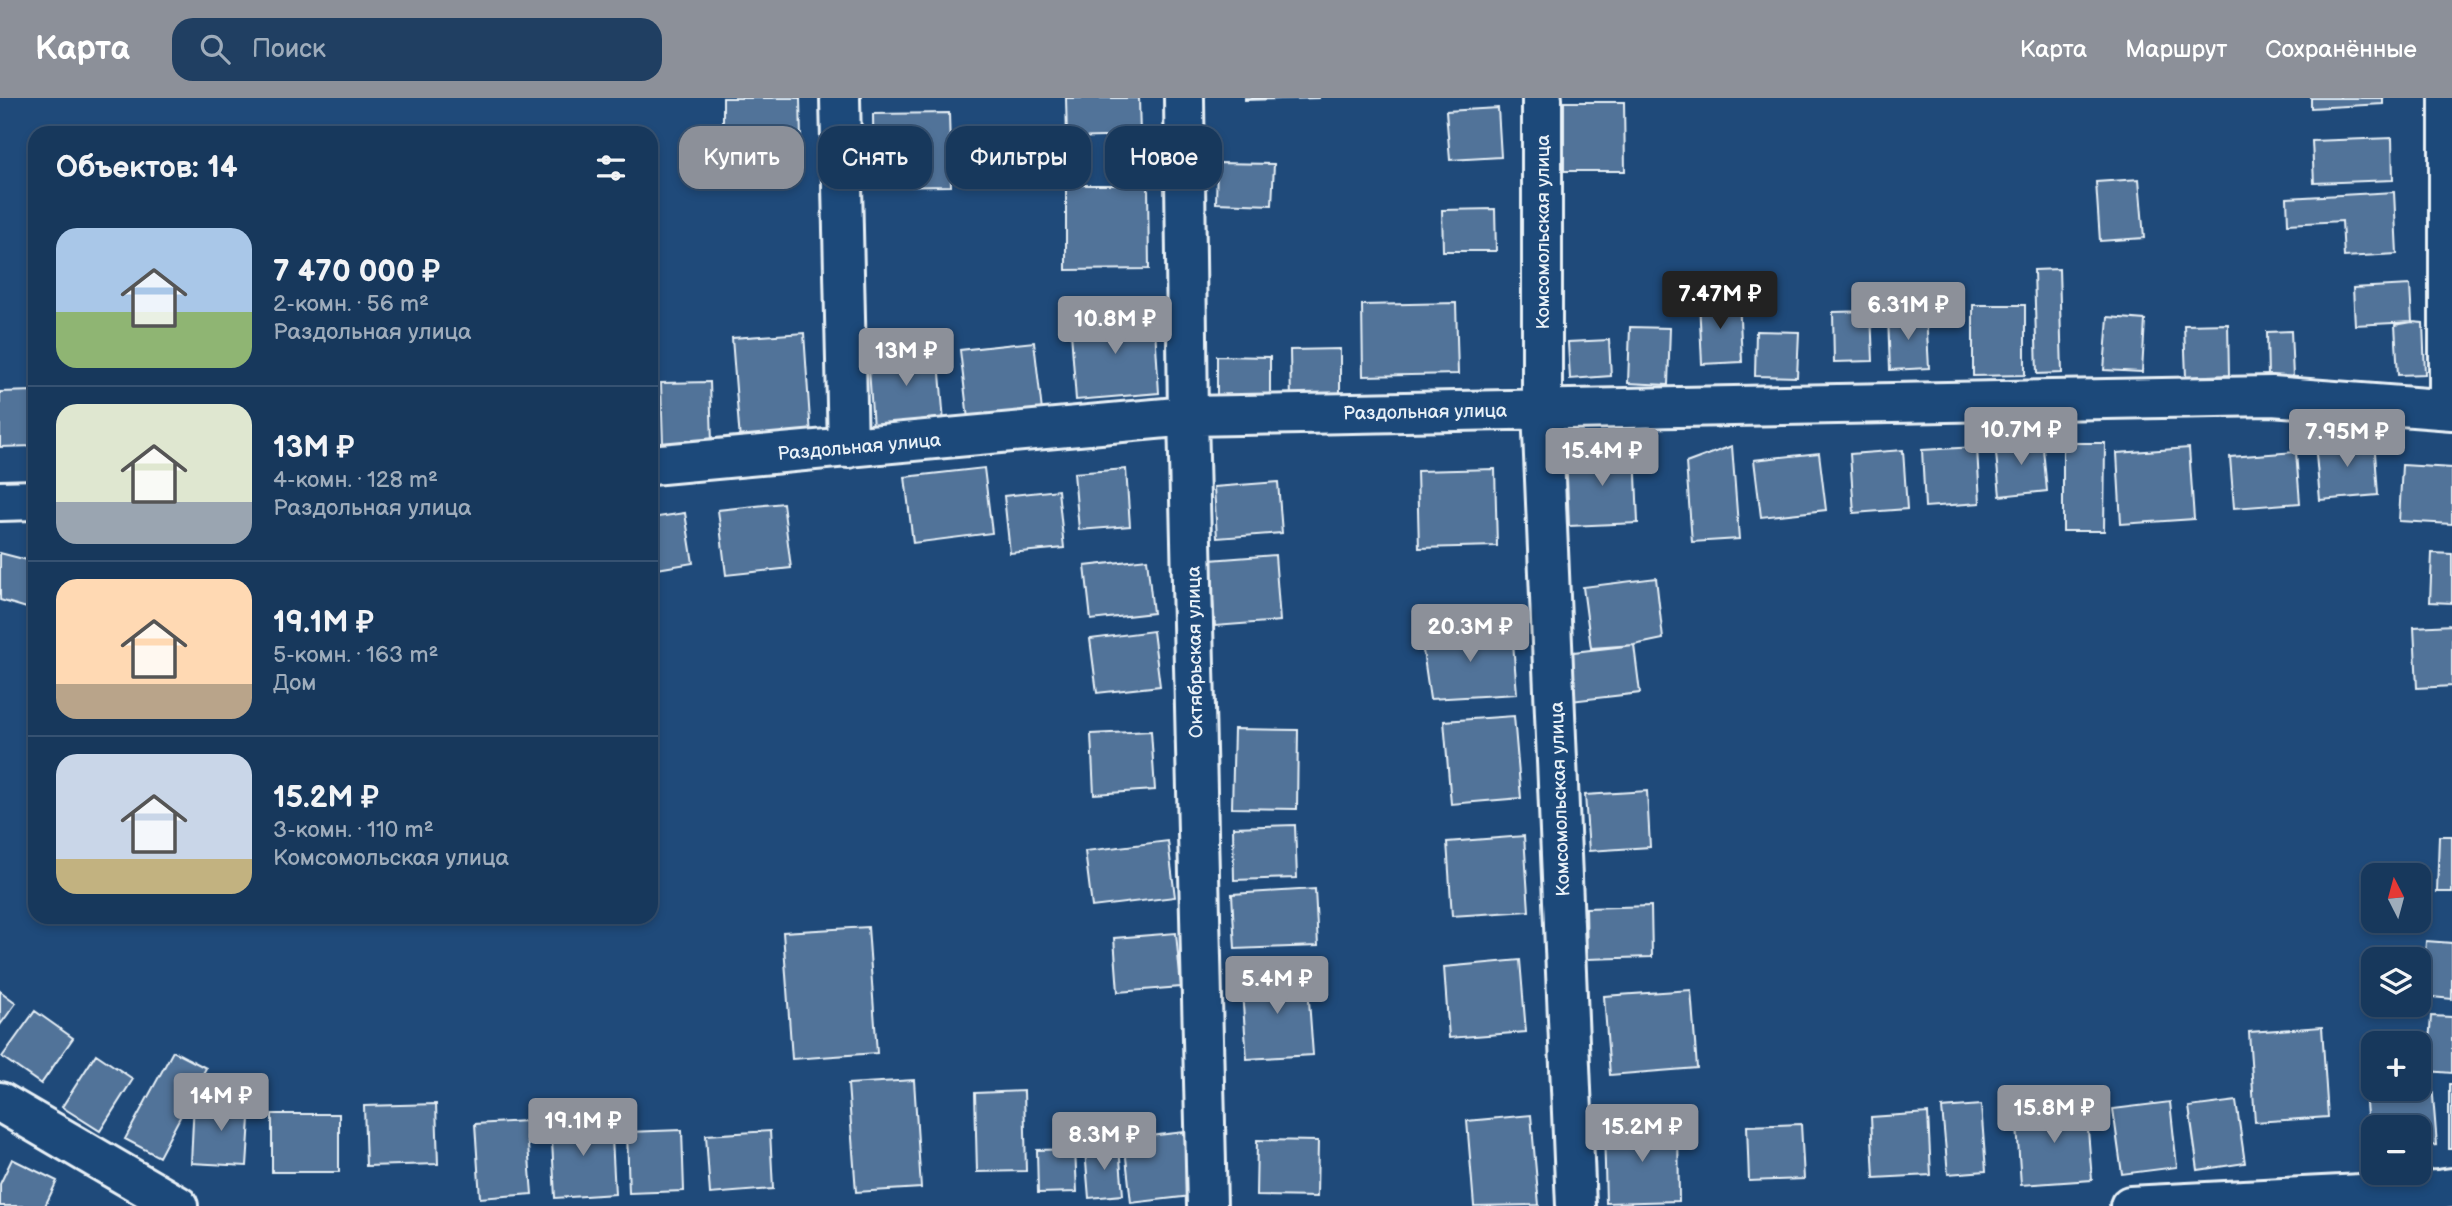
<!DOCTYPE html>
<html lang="ru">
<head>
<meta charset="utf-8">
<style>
	body { margin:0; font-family:"Balsamiq Sans",sans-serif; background:#203f62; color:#f1f3f6; height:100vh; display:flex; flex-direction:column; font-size:26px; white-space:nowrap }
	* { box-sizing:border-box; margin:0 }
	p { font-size:23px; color:#9eacbb }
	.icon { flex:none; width:38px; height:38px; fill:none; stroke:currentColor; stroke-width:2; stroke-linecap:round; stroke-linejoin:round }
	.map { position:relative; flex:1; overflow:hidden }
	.sheet { position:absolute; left:28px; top:28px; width:630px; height:798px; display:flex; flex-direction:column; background:#17385c; border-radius:21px; box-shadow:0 4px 10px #0003,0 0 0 2px #365272 }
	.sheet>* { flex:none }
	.top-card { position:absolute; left:679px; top:28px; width:665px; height:63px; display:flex; gap:14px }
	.needle { width:46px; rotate:354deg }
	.controls { position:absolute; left:2361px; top:765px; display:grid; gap:14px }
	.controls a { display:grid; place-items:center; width:70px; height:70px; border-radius:14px; background:#17385c; box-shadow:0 4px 10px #0003,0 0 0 2px #365272; font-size:35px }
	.price { position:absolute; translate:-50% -60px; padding:0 16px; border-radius:7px; background:#8c9099; color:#fff; font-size:23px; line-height:46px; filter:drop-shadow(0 2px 4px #0008) }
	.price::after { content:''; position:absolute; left:50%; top:42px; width:21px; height:16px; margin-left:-10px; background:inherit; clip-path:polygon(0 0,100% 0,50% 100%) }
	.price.current { background:#222; color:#fff }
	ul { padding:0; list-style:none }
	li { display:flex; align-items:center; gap:21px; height:175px; padding:0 28px }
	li+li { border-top:2px solid #365272 }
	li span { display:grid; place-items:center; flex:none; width:196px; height:140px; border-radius:21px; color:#555 }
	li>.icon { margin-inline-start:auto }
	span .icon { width:84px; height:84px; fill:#fffc; stroke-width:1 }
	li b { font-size:30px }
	h2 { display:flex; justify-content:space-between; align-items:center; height:84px; padding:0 28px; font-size:30px }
	.tag { padding:0 24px; border-radius:21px; background:#17385c; box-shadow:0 4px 10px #0003,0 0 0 2px #365272; font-size:24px; line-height:63px }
	.tag.current { background:#8c9099; color:#fff }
	header { display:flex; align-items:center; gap:42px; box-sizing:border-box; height:98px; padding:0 35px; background:#8c9099; color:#fff }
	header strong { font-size:33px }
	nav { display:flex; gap:38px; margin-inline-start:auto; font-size:24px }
	.search { width:490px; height:63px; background:#203f62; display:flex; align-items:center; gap:18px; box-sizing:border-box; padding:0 24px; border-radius:21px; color:#9eacbb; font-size:26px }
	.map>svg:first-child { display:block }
	.building { fill:#517399; stroke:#e8f1f8; stroke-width:2 }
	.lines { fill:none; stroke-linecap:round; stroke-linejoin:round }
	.minor-casing { stroke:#e8f1f8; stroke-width:44 }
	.minor { stroke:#1f4a7a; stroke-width:38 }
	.labels { text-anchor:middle; stroke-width:5; stroke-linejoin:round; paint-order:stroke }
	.street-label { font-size:19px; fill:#e8f1f8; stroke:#1f4a7a }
</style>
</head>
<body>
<header>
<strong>Карта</strong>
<div class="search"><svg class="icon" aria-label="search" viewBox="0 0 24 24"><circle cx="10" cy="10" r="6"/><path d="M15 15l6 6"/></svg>Поиск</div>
<nav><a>Карта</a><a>Маршрут</a><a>Сохранённые</a></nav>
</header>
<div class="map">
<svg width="2452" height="1108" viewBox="0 0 2452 1108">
	<rect width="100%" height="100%" fill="#1f4a7a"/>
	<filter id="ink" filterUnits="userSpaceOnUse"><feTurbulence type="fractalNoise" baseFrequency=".0143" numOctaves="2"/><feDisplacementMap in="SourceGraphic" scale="14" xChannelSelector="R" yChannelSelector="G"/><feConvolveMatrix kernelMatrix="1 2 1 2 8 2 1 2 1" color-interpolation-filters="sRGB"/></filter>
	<g filter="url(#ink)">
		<path class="building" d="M 723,0 L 800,0 L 801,41 L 723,42 Z
			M 1066,0 L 1139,0 L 1140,38 L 1067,40 Z
			M 1245,0 L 1320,0 L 1245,2 Z
			M 2311,0 L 2383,0 L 2383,6 L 2311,10 Z
			M 1564,4 L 1624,4 L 1625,73 L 1564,73 Z
			M 1498,10 L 1501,59 L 1450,62 L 1446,13 Z
			M 949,15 L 951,88 L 874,89 L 873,16 Z
			M 2392,40 L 2393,82 L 2314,85 L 2312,43 Z
			M 1217,65 L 1274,66 L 1272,107 L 1216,105 Z
			M 2139,81 L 2144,140 L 2100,143 L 2096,84 Z
			M 1066,87 L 1148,87 L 1149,171 L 1066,172 Z
			M 2394,94 L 2397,156 L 2344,159 L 2342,123 L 2288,126 L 2287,100 Z
			M 1495,111 L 1496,153 L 1443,153 L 1442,112 Z
			M 2059,171 L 2062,275 L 2037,276 L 2034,172 Z
			M 2410,187 L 2412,224 L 2355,227 L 2353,190 Z
			M 1739,200 L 1742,264 L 1702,266 L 1699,202 Z
			M 1456,205 L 1458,276 L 1363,278 L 1362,207 Z
			M 1973,207 L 2025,207 L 2025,277 L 1973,278 Z
			M 1871,213 L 1873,263 L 1834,264 L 1833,214 Z
			M 1154,214 L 1159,295 L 1076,302 L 1070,221 Z
			M 1926,216 L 1929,270 L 1890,272 L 1888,218 Z
			M 2108,219 L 2145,222 L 2142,274 L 2104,272 Z
			M 2412,224 L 2423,225 L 2425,276 L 2398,277 L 2395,227 Z
			M 2228,226 L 2229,277 L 2186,279 L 2184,227 Z
			M 1630,229 L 1670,230 L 1668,287 L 1628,285 Z
			M 1756,233 L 1799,234 L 1797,279 L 1755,278 Z
			M 2291,233 L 2293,279 L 2268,279 L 2267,234 Z
			M 804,235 L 811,338 L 740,343 L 732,240 Z
			M 1609,242 L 1611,278 L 1570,281 L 1568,244 Z
			M 1034,244 L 1042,313 L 968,321 L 960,252 Z
			M 938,250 L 944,325 L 873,330 L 868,255 Z
			M 1340,251 L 1340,305 L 1291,306 L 1290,252 Z
			M 1217,258 L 1270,259 L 1270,308 L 1217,307 Z
			M 710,284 L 712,344 L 663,345 L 661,285 Z
			M 35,293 L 35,348 L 0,349 L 0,294 Z
			M 2042,340 L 2047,393 L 2000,398 L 1995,345 Z
			M 2374,340 L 2378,397 L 2320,402 L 2315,345 Z
			M 2063,345 L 2105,345 L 2104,433 L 2063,433 Z
			M 1732,348 L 1739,441 L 1692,444 L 1686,365 Z
			M 1977,349 L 1980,405 L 1925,409 L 1922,352 Z
			M 2189,350 L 2194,421 L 2121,426 L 2117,355 Z
			M 1635,352 L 1638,425 L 1569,428 L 1566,355 Z
			M 1903,352 L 1907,411 L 1854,415 L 1850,356 Z
			M 2296,354 L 2300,405 L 2234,410 L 2230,359 Z
			M 1819,355 L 1826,412 L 1761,419 L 1754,362 Z
			M 2402,367 L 2452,370 L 2452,426 L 2399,423 Z
			M 984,370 L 992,435 L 913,445 L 905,379 Z
			M 1126,371 L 1130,428 L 1079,432 L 1074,375 Z
			M 1495,371 L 1497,448 L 1419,450 L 1417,373 Z
			M 1278,384 L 1282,435 L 1217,440 L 1214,389 Z
			M 1058,392 L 1064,450 L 1010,455 L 1004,398 Z
			M 783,405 L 791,470 L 726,477 L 718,412 Z
			M 685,415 L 693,465 L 651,472 L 651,420 Z
			M 0,455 L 35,464 L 35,493 L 30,511 L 0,502 Z
			M 2432,455 L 2452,456 L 2452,505 L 2430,504 Z
			M 1275,457 L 1280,523 L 1215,528 L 1210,462 Z
			M 1147,461 L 1153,515 L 1091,522 L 1085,468 Z
			M 1656,480 L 1663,541 L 1634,547 L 1591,550 L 1583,489 Z
			M 2452,527 L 2452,588 L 2417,590 L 2414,529 Z
			M 1512,531 L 1517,596 L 1430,601 L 1421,539 Z
			M 1153,533 L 1160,588 L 1097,595 L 1090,541 Z
			M 1634,547 L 1640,595 L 1571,603 L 1565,555 Z
			M 1514,618 L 1521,700 L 1451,706 L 1444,623 Z
			M 1234,631 L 1298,632 L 1297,711 L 1232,710 Z
			M 1151,633 L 1155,692 L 1094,696 L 1091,636 Z
			M 1647,693 L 1650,749 L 1589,753 L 1585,697 Z
			M 1295,727 L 1297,780 L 1234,782 L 1233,729 Z
			M 1524,738 L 1529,813 L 1452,818 L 1447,744 Z
			M 2439,738 L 2452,738 L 2452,794 L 2437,794 Z
			M 1168,743 L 1175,799 L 1092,809 L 1085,753 Z
			M 1315,791 L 1318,848 L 1235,851 L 1232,796 Z
			M 1651,808 L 1652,859 L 1587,861 L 1586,810 Z
			M 868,829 L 877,955 L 792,961 L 783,834 Z
			M 1176,835 L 1181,889 L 1118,894 L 1114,840 Z
			M 2426,843 L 2452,845 L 2452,901 L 2422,898 Z
			M 1520,862 L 1526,934 L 1449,940 L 1444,869 Z
			M 1307,875 L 1313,957 L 1247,961 L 1241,880 Z
			M 1691,892 L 1697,970 L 1610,977 L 1604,898 Z
			M 0,893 L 16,905 L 0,927 Z
			M 35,913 L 73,940 L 41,986 L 2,959 Z
			M 2431,918 L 2452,919 L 2452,975 L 2427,973 Z
			M 2322,929 L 2328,1019 L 2255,1024 L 2249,934 Z
			M 173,953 L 206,970 L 159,1059 L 125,1041 Z
			M 96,956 L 133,981 L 100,1033 L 62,1009 Z
			M 914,982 L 921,1090 L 856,1094 L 848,986 Z
			M 2432,986 L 2437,1047 L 2418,1049 L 2418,1029 L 2373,1029 L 2373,1053 L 2370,1054 L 2365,993 L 2418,990 L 2418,988 Z
			M 2449,986 L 2452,986 L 2452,1051 L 2449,1051 Z
			M 1024,993 L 1026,1073 L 977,1074 L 975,995 Z
			M 194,1002 L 251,1005 L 247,1068 L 191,1065 Z
			M 2236,1003 L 2245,1065 L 2198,1072 L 2189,1009 Z
			M 2170,1004 L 2177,1069 L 2122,1076 L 2113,1011 Z
			M 436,1006 L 438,1066 L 366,1068 L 364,1008 Z
			M 1981,1007 L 1986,1073 L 1948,1076 L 1942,1010 Z
			M 2086,1007 L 2092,1082 L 2021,1087 L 2016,1012 Z
			M 1928,1015 L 1931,1077 L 1874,1080 L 1871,1019 Z
			M 272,1016 L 339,1016 L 339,1074 L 272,1074 Z
			M 1531,1017 L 1539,1107 L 1474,1108 L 1467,1023 Z
			M 611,1021 L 615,1096 L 555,1100 L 551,1024 Z
			M 526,1023 L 532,1096 L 480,1100 L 475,1026 Z
			M 1801,1026 L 1804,1081 L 1749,1083 L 1747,1028 Z
			M 1678,1028 L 1679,1103 L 1606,1105 L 1604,1030 Z
			M 682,1032 L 684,1093 L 629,1095 L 627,1034 Z
			M 770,1033 L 773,1091 L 710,1096 L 706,1037 Z
			M 1184,1034 L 1191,1098 L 1131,1105 L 1124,1041 Z
			M 1257,1042 L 1318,1043 L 1317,1099 L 1256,1098 Z
			M 1119,1049 L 1123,1097 L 1089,1100 L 1085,1052 Z
			M 1075,1051 L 1077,1094 L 1038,1095 L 1037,1052 Z
			M 12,1061 L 57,1083 L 45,1108 L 0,1108 L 0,1086 Z"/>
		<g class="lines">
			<defs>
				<path id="minor" d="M 840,0 L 848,350
					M 1184,0 L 1188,318 L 1207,1108
					M 1542,0 L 1542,311 L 1576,1108
					M 2449,310 L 2449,0
					M 651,367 L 1188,318 L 2272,298 L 2452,312
					M 0,403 L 35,402
					M 0,1004 L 178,1108
					M 2130,1108 L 2438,1092 L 2452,1090"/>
			</defs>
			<use href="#minor" class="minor-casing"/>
			<use href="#minor" class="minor"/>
		</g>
	</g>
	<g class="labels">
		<g class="street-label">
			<text transform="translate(1542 134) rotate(-90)" y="7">Комсомольская улица</text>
			<text transform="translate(1425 313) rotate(-1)" y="7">Раздольная улица</text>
			<text transform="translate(859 348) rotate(-5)" y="7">Раздольная улица</text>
			<text transform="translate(1194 554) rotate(-91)" y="7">Октябрьская улица</text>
			<text transform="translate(1559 701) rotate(-92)" y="7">Комсомольская улица</text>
		</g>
	</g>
</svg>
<div class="controls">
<a><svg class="needle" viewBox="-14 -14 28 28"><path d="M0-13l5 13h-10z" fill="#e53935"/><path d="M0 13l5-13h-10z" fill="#9eacbb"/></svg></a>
<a><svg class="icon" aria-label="layers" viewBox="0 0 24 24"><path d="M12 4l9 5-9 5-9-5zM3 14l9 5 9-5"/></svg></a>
<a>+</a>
<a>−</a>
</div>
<b class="price current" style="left:1720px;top:233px">7.47M ₽</b>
<b class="price" style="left:1908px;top:244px">6.31M ₽</b>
<b class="price" style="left:1115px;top:258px">10.8M ₽</b>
<b class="price" style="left:906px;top:290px">13M ₽</b>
<b class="price" style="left:2021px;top:369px">10.7M ₽</b>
<b class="price" style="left:2347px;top:371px">7.95M ₽</b>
<b class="price" style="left:1602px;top:390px">15.4M ₽</b>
<b class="price" style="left:1470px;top:566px">20.3M ₽</b>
<b class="price" style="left:1277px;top:918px">5.4M ₽</b>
<b class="price" style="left:221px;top:1035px">14M ₽</b>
<b class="price" style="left:2054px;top:1047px">15.8M ₽</b>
<b class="price" style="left:583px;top:1060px">19.1M ₽</b>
<b class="price" style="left:1642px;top:1066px">15.2M ₽</b>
<b class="price" style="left:1104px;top:1074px">8.3M ₽</b>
<div class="top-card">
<a class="tag current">Купить</a>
<a class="tag">Снять</a>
<a class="tag">Фильтры</a>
<a class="tag">Новое</a>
</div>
<section class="sheet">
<h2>Объектов: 14<svg class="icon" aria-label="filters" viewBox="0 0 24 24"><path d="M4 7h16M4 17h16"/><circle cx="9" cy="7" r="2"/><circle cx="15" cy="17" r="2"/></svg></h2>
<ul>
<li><span style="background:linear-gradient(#a9c7e8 60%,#8fb573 0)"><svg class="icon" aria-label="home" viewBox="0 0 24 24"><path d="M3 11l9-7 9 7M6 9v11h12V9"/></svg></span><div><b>7 470 000 ₽</b><p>2-комн. · 56 m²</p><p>Раздольная улица</p></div></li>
<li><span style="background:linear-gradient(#dfe7d0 70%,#9aa5b1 0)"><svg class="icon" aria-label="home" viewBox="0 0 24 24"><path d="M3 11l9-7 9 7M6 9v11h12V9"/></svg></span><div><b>13M ₽</b><p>4-комн. · 128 m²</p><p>Раздольная улица</p></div></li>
<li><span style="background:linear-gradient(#ffd9b3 75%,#b9a48a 0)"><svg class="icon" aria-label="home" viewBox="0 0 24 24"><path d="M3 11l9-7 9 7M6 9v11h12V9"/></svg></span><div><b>19.1M ₽</b><p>5-комн. · 163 m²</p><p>Дом</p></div></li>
<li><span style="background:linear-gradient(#c9d6e8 75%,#c2b280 0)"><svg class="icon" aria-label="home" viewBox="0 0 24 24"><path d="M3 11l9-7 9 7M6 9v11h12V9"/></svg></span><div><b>15.2M ₽</b><p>3-комн. · 110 m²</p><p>Комсомольская улица</p></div></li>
</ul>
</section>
</div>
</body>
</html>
